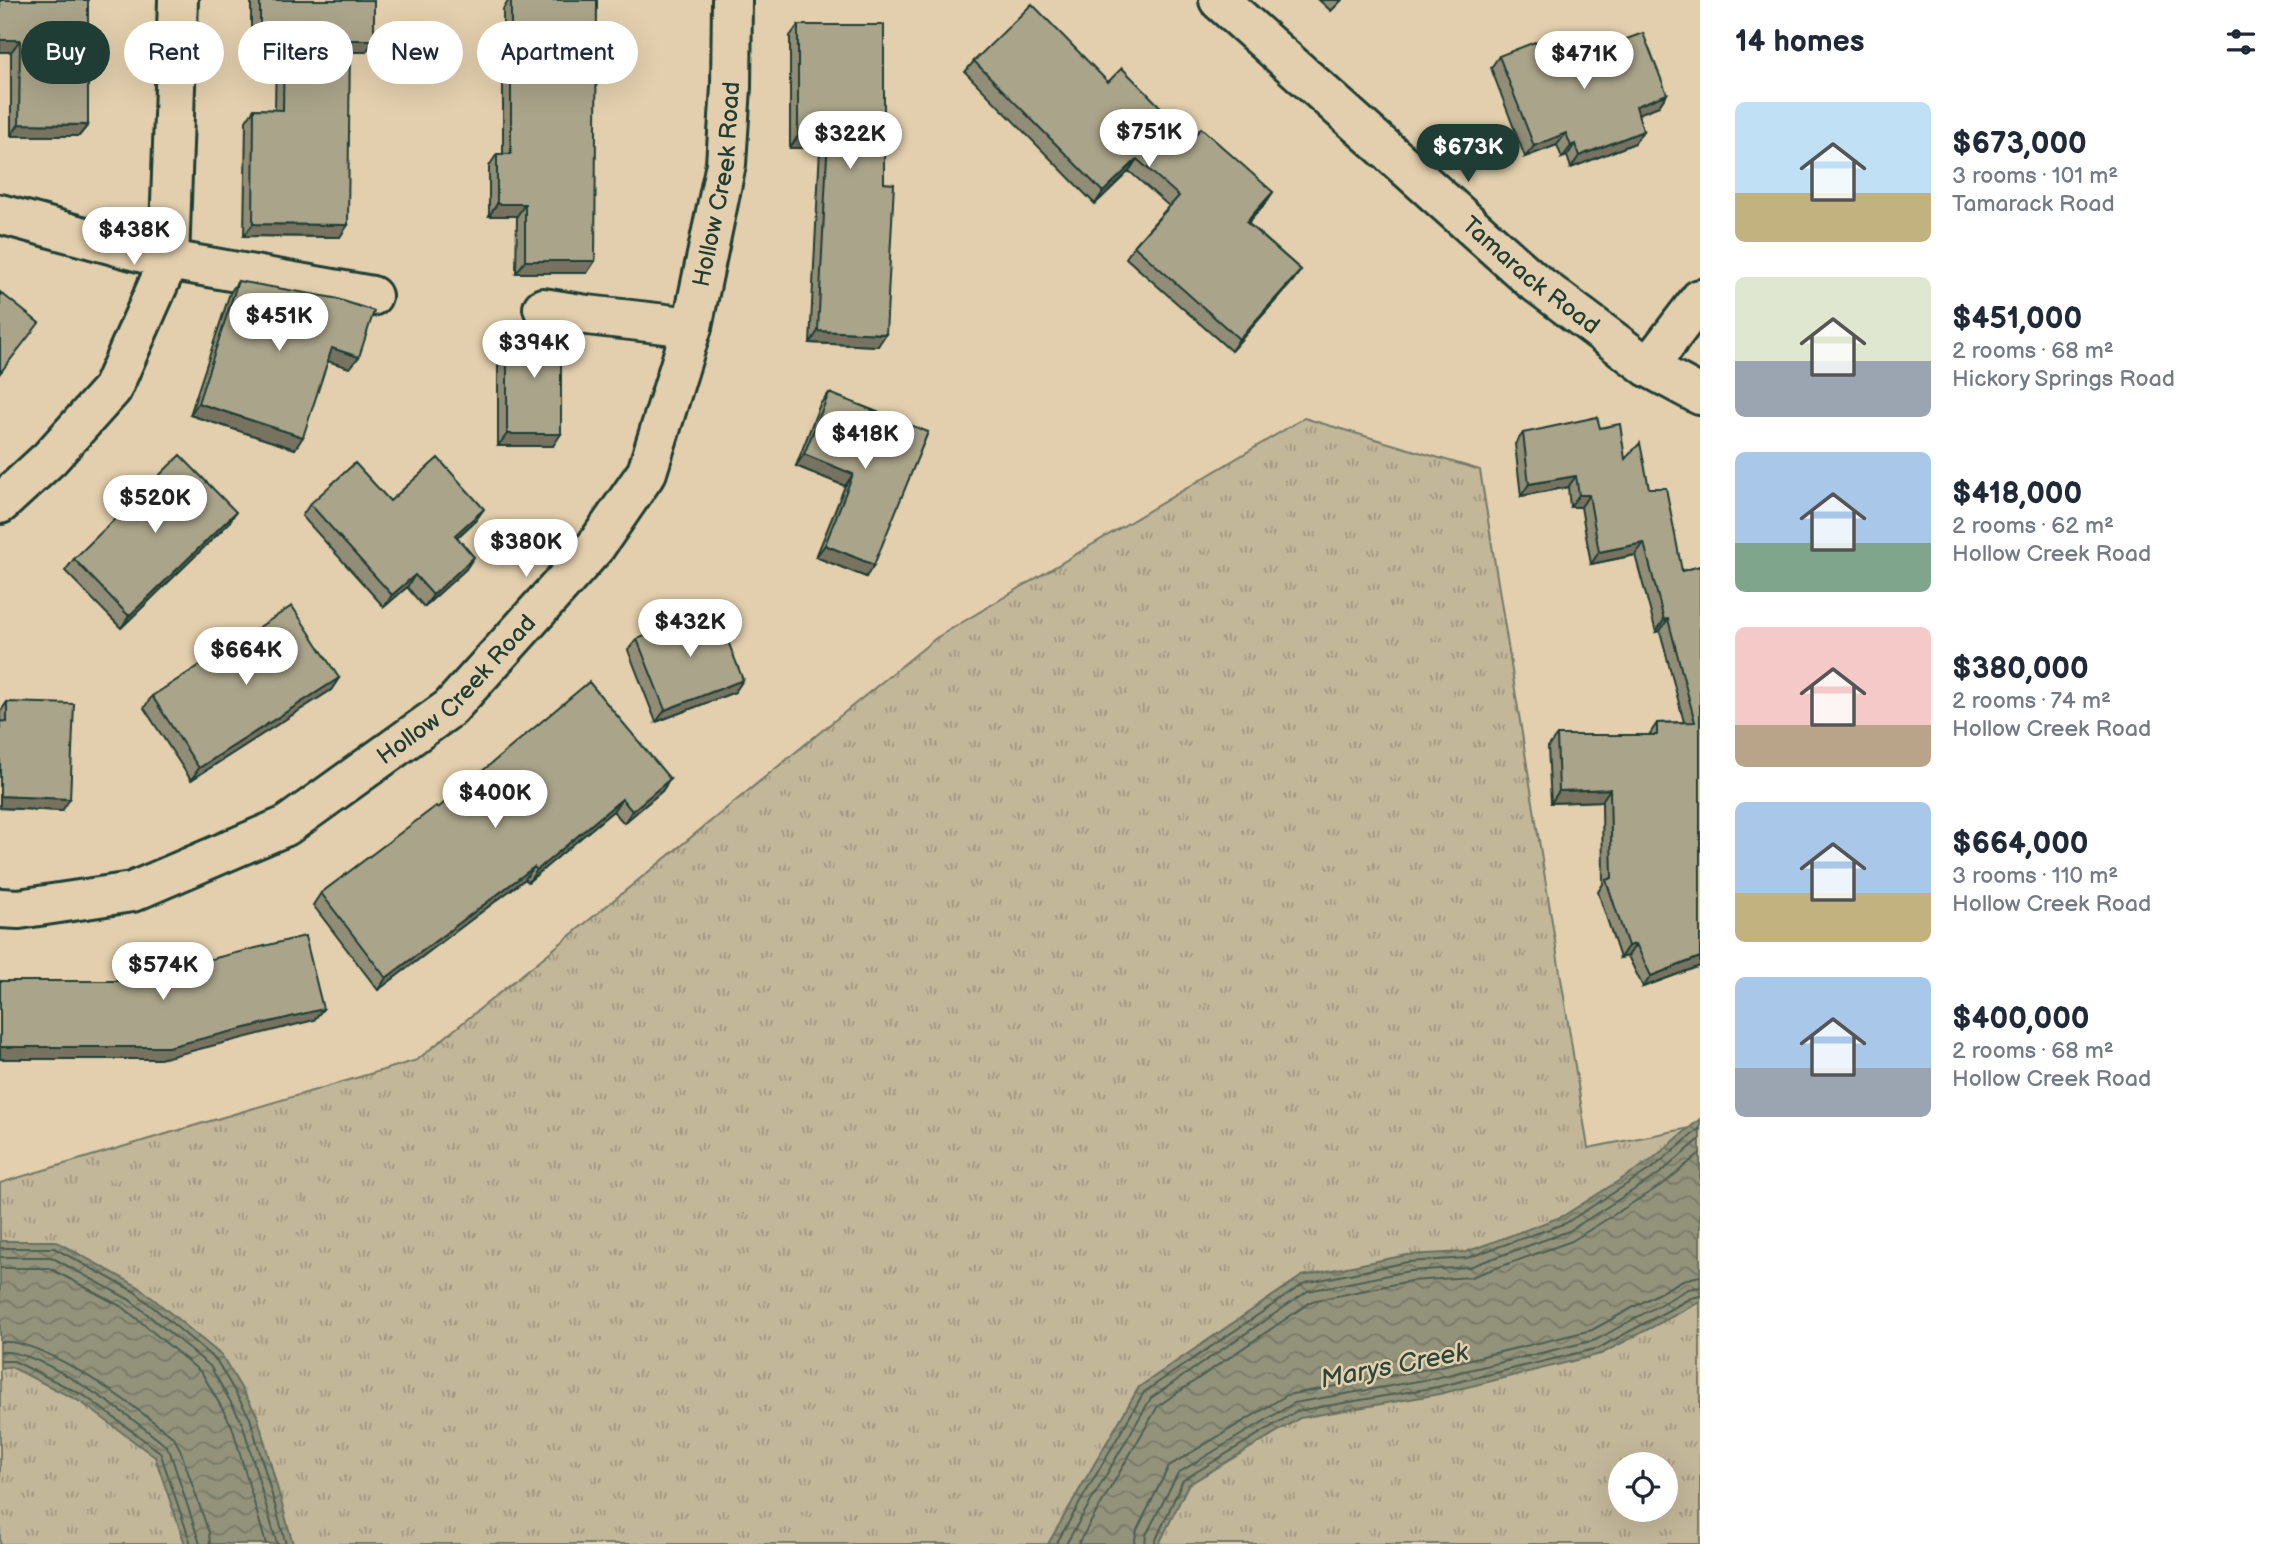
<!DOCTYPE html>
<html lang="en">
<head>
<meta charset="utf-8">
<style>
	body { margin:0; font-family:"Balsamiq Sans",sans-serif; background:#f6f6f7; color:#1f2937; height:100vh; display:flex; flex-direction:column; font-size:26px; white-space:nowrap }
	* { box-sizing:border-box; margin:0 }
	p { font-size:23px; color:#747a83 }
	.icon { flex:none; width:38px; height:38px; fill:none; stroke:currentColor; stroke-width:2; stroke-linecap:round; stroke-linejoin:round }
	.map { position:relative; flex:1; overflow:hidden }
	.drawer { display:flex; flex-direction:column; background:#fff; width:595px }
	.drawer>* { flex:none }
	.hud { position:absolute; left:21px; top:21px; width:665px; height:63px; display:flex; gap:14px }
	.buttons { position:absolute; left:1608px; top:1452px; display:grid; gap:14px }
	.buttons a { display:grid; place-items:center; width:70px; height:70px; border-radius:50%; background:#fff; box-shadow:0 7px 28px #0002; font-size:35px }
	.price { position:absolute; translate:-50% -60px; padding:0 16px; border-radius:24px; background:#fff; color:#222; font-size:23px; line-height:46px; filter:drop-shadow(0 2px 4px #0008) }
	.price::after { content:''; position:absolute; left:50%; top:42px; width:21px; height:16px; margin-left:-10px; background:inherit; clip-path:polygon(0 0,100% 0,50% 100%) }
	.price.on { background:#1f3d34; color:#fff }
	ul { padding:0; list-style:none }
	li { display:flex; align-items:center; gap:21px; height:175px; padding:0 35px }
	li span { display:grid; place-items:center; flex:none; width:196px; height:140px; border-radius:10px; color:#555 }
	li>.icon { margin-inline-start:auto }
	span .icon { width:84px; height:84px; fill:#fffc; stroke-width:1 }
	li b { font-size:30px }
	h2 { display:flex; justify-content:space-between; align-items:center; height:84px; padding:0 35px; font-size:30px }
	.pill { padding:0 24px; border-radius:32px; background:#fff; box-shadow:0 7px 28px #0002; font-size:24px; line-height:63px }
	.pill.on { background:#1f3d34; color:#fff }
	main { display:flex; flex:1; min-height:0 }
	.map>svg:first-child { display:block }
	.grass { fill:url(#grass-tufts); stroke:#717a67; stroke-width:2; fill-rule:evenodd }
	.water { fill:url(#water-waves); stroke:#65715f; stroke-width:2 }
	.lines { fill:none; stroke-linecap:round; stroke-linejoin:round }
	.shore { stroke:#4d5f51; stroke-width:2 }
	.minor-casing { stroke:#1f3d34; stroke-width:44 }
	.minor { stroke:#e3cfad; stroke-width:38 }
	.wall { fill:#928d77; stroke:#1f3d34; stroke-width:2 }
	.shaded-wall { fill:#777361; stroke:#1f3d34; stroke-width:2 }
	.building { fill:#aaa48a; stroke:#1f3d34; stroke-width:2 }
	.labels { text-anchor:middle; stroke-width:5; stroke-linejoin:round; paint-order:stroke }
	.street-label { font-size:24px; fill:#1f3d34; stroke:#e3cfad }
	.water-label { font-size:26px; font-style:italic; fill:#2b463b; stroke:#e3cfad }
</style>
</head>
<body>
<main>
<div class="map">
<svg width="1700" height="1544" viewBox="0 0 1700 1544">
	<defs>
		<pattern id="grass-tufts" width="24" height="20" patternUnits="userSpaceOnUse" patternTransform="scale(1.75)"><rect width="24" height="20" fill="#c3b79a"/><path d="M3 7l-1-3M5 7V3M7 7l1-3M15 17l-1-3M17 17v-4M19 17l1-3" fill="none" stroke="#9e967e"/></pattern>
		<pattern id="water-waves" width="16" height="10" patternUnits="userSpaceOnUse" patternTransform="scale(1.75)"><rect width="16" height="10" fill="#93937c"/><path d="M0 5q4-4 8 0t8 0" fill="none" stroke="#777966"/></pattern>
	</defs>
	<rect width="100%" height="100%" fill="#e3cfad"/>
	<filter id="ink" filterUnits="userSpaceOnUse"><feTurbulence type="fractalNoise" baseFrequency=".0143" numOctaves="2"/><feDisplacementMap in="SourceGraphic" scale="14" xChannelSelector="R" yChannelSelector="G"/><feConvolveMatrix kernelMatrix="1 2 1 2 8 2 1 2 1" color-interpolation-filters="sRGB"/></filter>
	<g filter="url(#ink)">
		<path class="grass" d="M 1304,418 L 1480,470 L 1588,1148 L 1700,1126 L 1700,1544 L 0,1544 L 0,1183 L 417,1060 L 936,638 ZM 1620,1465 L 1666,1465 L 1666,1510 L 1620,1510 Z"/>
		<path class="water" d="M 1700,1119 L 1700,1302 L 1601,1354 L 1439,1394 L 1300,1418 L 1188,1485 L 1159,1544 L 1048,1544 L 1139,1387 L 1302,1276 L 1407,1255 L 1466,1252 L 1563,1216 L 1650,1161 Z
			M 0,1241 L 55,1241 L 139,1287 L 222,1356 L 257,1415 L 293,1544 L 185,1544 L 155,1457 L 81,1402 L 11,1367 L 0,1368 Z"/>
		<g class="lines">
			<path class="shore" d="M 0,1248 L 54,1248 L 135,1292 L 217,1361 L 250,1418 L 286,1544
				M 0,1257 L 51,1257 L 130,1300 L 210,1366 L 242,1422 L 277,1544
				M 0,1268 L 49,1268 L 124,1308 L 202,1373 L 232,1426 L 266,1544
				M 0,1342 C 43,1337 140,1410 174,1438 L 180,1449 L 209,1533 L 210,1544
				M 0,1352 C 40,1348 134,1419 166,1446 L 170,1452 L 200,1544
				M 0,1361 L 14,1361 L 85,1396 L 160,1452 L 191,1544
				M 1056,1544 L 1144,1392 L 1305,1283 L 1408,1262 L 1467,1258 L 1566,1223 L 1654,1167 L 1700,1128
				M 1066,1544 L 1151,1398 L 1308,1291 L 1409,1271 L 1469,1267 L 1569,1231 L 1659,1174 L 1700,1139
				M 1078,1544 L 1158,1406 L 1312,1301 L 1410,1281 L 1471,1277 L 1572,1241 L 1666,1182 L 1700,1153
				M 1134,1544 L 1137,1530 L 1169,1466 L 1287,1395 L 1433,1368 L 1592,1330 L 1683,1280 L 1700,1276
				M 1145,1544 L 1146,1535 L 1178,1473 L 1294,1403 L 1435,1378 L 1596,1340 L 1688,1289 L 1700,1287
				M 1154,1544 L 1183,1480 L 1297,1411 L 1437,1387 L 1599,1348 L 1691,1298 L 1700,1296"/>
			<defs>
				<g id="minor">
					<path id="s1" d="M 1219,0 L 1532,280 L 1648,367 L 1700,395"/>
					<path d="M 0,214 L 169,260 L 372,296"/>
					<path d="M 543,308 L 587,315 L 692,327"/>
					<path d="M 1648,367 L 1700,299"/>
					<path d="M 0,504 L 50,458 L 112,389 L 169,260 L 178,0"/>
					<path id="s2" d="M 0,908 L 19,909 L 132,892 L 286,826 L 450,708 L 596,546 L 647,472 L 692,327 L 726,164 L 731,87 L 732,0"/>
				</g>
			</defs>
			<use href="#minor" class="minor-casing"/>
			<use href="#minor" class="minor"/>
		</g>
		<path class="wall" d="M 0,0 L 88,125 L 79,136 L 11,136 L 11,52 L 0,52 Z
			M 251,0 L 374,0 L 366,52 L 350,52 L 340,237 L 244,236 L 246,121 L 254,109 L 275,110 L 276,52 L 251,52 Z
			M 509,0 L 597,0 L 587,273 L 516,273 L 517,216 L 489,216 L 489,166 L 497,154 L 503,154 L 503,9 Z
			M 1319,0 L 1342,0 L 1331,11 Z
			M 798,25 L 884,183 L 878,346 L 810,343 L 820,148 L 790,148 L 790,36 Z
			M 1588,53 L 1667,94 L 1659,106 L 1638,114 L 1635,143 L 1571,168 L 1567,156 L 1562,158 L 1557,145 L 1525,157 L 1491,68 L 1499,56 L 1542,58 Z
			M 974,61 L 1108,82 L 1192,139 L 1273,192 L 1265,204 L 1248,223 L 1301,270 L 1292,282 L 1231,351 L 1126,258 L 1134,246 L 1169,206 L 1129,171 L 1095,204 L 965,72 Z
			M 238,281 L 350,368 L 328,361 L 295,449 L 190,415 L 230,293 Z
			M 507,327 L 553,446 L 498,446 L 498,339 Z
			M 829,393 L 928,432 L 866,577 L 816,557 L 845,486 L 796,466 L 820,404 Z
			M 1600,428 L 1649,488 L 1682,571 L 1700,566 L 1700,966 L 1643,987 L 1628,956 L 1620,958 L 1598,892 L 1603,884 L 1602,801 L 1551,803 L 1548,747 L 1557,735 L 1649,735 L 1657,723 L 1684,722 L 1660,631 L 1656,632 L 1635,555 L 1591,564 L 1581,507 L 1570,507 L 1568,487 L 1521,496 L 1515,444 L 1523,433 Z
			M 390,501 L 476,520 L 457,538 L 466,569 L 424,607 L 407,587 L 384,607 L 302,516 L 310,504 Z
			M 228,524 L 121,628 L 65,571 L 74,559 Z
			M 637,639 L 743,680 L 735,692 L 656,722 L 628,650 Z
			M 339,678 L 331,690 L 191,780 L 144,708 L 152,696 Z
			M 7,702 L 62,811 L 0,808 L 0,712 Z
			M 670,779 L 662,791 L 624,823 L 613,811 L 528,882 L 525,879 L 378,990 L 313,905 L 321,893 L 438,808 Z"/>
		<path class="shaded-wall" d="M 0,40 L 20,40 L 11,52 L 0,52 Z
			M 260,40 L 284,40 L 276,52 L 251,52 Z
			M 350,40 L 374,40 L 366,52 L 342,52 Z
			M 1667,94 L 1659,106 L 1628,118 L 1636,106 Z
			M 19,124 L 88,125 L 79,136 L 11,136 Z
			M 1643,131 L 1635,143 L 1571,168 L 1579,156 Z
			M 1566,133 L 1557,145 L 1525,157 L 1534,146 Z
			M 798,136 L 828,136 L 820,148 L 790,148 Z
			M 1575,144 L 1567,156 L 1562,158 L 1571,146 Z
			M 1137,159 L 1129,171 L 1095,204 L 1103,192 Z
			M 1273,192 L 1265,204 L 1238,233 L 1246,222 Z
			M 497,204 L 525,204 L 517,216 L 489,216 Z
			M 253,224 L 348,225 L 340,237 L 244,236 Z
			M 525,261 L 595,261 L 587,273 L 516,273 Z
			M 1301,270 L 1292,282 L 1231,351 L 1239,339 Z
			M 818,331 L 886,334 L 878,346 L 810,343 Z
			M 332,348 L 359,357 L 350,368 L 324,360 Z
			M 198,403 L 303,437 L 295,449 L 190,415 Z
			M 507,434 L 561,434 L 553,446 L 498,446 Z
			M 804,454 L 853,474 L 845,486 L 796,466 Z
			M 1576,476 L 1568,487 L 1521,496 L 1529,484 Z
			M 1579,495 L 1589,495 L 1581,507 L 1570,507 Z
			M 484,509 L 476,520 L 446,547 L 455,535 Z
			M 236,512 L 228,524 L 121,628 L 129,616 Z
			M 1644,543 L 1635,555 L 1591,564 L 1599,552 Z
			M 825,545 L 874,565 L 866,577 L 816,557 Z
			M 474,557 L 466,569 L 424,607 L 433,595 Z
			M 415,575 L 407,587 L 384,607 L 392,595 Z
			M 1668,619 L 1660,631 L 1656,632 L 1664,620 Z
			M 339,678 L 331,690 L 191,780 L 199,768 Z
			M 743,680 L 735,692 L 656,722 L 665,710 Z
			M 670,779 L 662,791 L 624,823 L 632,811 Z
			M 1610,789 L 1602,801 L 1551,803 L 1559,791 Z
			M 0,796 L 70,799 L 62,811 L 0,808 Z
			M 622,799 L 613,811 L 528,882 L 537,870 Z
			M 534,867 L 525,879 L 378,990 L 386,978 Z
			M 1636,944 L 1628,956 L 1620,958 L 1628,946 Z
			M 1700,957 L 1700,966 L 1643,987 L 1651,976 Z
			M 323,1009 L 314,1020 L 160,1059 L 0,1059 L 0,1047 Z"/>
		<path class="building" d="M 0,0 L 88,0 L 88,125 L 19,124 L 20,40 L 0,40 Z
			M 260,0 L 374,0 L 374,40 L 350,40 L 348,225 L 253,224 L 254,109 L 283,110 L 284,40 L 260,40 Z
			M 511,0 L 597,0 L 595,261 L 525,261 L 525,204 L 497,204 L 497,154 L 511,154 Z
			M 1032,4 L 1108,82 L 1122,68 L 1192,139 L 1201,128 L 1273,192 L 1246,222 L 1301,270 L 1239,339 L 1134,246 L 1179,196 L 1137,159 L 1103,192 L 974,61 Z
			M 798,25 L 884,25 L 884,183 L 894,184 L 886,334 L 818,331 L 828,136 L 798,136 Z
			M 1643,33 L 1667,94 L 1636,106 L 1643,131 L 1579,156 L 1575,144 L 1571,146 L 1566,133 L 1534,146 L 1499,56 L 1535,42 L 1542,58 L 1583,42 L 1588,53 Z
			M 238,281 L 334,298 L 374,311 L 359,357 L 332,348 L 303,437 L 198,403 Z
			M 0,292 L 39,323 L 0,373 Z
			M 507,327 L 561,327 L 561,434 L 507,434 Z
			M 829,393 L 928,432 L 874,565 L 825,545 L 853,474 L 804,454 Z
			M 1597,417 L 1600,428 L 1620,424 L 1625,459 L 1640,443 L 1649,488 L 1666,488 L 1682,571 L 1700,566 L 1700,957 L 1651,976 L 1636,944 L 1628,946 L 1606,880 L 1612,878 L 1610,789 L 1559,791 L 1557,735 L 1657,735 L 1657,723 L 1695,722 L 1668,619 L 1664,620 L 1644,543 L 1599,552 L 1589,495 L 1579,495 L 1576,476 L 1529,484 L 1523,433 Z
			M 180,455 L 236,512 L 129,616 L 74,559 Z
			M 438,458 L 484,509 L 455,535 L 474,557 L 433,595 L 415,575 L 392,595 L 310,504 L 355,463 L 390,501 Z
			M 292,606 L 339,678 L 199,768 L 152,696 Z
			M 715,608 L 743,680 L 665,710 L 637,639 Z
			M 589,682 L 670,779 L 632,811 L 622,799 L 537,870 L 534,867 L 386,978 L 321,893 L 436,806 L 438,808 Z
			M 7,702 L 74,704 L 70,799 L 0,796 L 0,721 L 7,722 Z
			M 305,936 L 323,1009 L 168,1047 L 0,1047 L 0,981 L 122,981 Z"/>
	</g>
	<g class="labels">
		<g class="street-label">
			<text dy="8" stroke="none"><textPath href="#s2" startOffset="1108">Hollow Creek Road</textPath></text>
			<text dy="8" stroke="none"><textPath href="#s1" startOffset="416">Tamarack Road</textPath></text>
			<text dy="8" stroke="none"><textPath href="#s2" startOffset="520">Hollow Creek Road</textPath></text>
		</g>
		<g class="water-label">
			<text transform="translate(1394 1365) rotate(-11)" y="9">Marys Creek</text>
		</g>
	</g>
</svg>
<div class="buttons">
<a><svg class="icon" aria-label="locate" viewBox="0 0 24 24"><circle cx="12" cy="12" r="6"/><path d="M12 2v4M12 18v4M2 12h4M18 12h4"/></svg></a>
</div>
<b class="price" style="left:1584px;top:91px">$471K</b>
<b class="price" style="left:1149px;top:169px">$751K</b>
<b class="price" style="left:850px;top:171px">$322K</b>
<b class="price on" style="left:1468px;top:184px">$673K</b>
<b class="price" style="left:134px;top:267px">$438K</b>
<b class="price" style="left:279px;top:353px">$451K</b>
<b class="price" style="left:534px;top:380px">$394K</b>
<b class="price" style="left:865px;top:471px">$418K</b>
<b class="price" style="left:155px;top:535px">$520K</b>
<b class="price" style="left:526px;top:579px">$380K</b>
<b class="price" style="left:690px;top:659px">$432K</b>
<b class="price" style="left:246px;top:687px">$664K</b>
<b class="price" style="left:495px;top:830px">$400K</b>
<b class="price" style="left:163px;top:1002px">$574K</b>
<div class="hud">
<a class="pill on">Buy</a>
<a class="pill">Rent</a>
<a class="pill">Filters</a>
<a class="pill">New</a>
<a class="pill">Apartment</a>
</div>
</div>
<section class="drawer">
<h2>14 homes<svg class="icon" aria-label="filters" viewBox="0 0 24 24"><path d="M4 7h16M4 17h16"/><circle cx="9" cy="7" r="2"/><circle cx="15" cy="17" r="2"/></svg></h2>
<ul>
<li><span style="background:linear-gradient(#bfe0f5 65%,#c2b280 0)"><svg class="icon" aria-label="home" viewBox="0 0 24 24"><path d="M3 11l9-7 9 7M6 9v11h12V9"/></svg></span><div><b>$673,000</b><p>3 rooms · 101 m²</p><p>Tamarack Road</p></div></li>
<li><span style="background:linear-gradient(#dfe7d0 60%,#9aa5b1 0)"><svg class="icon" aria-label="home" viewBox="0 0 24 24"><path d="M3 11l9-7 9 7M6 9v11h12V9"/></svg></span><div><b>$451,000</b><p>2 rooms · 68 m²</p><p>Hickory Springs Road</p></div></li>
<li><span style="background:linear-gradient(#a9c7e8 65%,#7fa58c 0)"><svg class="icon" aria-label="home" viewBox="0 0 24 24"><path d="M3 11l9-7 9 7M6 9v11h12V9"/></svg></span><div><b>$418,000</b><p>2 rooms · 62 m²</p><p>Hollow Creek Road</p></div></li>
<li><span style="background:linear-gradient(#f6c9c9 70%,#b9a48a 0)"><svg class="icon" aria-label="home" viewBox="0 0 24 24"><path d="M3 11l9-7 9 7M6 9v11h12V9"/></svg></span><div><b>$380,000</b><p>2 rooms · 74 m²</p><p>Hollow Creek Road</p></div></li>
<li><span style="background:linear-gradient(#a9c7e8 65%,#c2b280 0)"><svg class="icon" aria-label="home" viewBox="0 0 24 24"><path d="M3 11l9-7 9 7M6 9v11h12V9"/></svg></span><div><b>$664,000</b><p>3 rooms · 110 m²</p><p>Hollow Creek Road</p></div></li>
<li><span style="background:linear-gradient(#a9c7e8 65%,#9aa5b1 0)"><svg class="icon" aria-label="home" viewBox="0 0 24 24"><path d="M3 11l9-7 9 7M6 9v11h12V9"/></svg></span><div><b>$400,000</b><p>2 rooms · 68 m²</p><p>Hollow Creek Road</p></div></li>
</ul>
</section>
</main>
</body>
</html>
